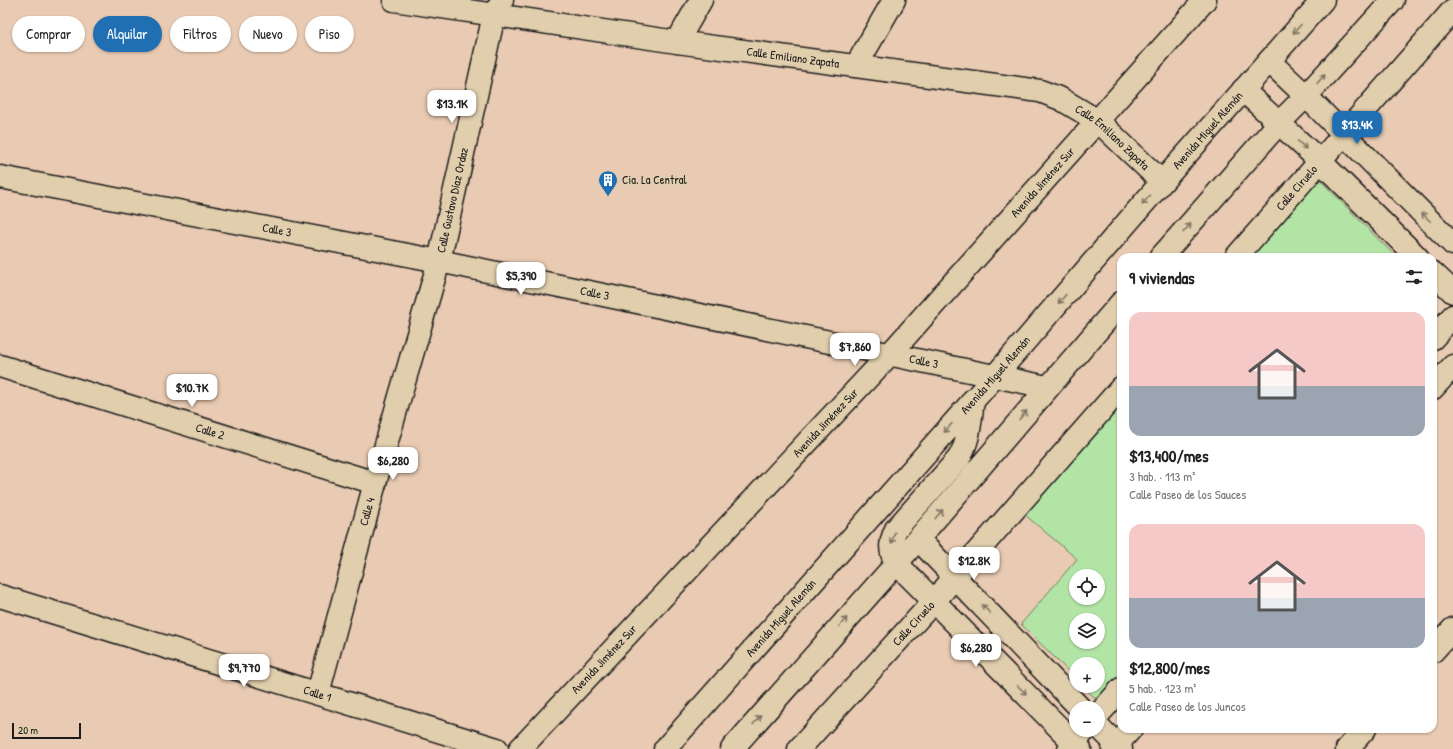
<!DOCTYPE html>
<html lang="es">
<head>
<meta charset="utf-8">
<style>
	body { margin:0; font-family:"Patrick Hand",sans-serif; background:#f2f2f2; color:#222; height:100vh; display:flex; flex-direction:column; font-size:15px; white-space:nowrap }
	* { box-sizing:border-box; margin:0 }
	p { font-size:13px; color:#767676 }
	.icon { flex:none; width:22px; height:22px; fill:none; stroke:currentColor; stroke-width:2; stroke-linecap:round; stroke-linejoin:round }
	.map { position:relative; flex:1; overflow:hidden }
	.side { position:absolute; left:1117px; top:253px; width:320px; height:480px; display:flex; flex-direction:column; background:#fff; border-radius:12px; box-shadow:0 1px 3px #0004 }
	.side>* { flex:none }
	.banner { position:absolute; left:12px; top:16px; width:380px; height:36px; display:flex; gap:8px }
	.buttons { position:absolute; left:1069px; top:569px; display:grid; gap:8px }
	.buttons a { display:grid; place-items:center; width:36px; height:36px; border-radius:50%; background:#fff; box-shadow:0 1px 3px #0004; font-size:20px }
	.scale { position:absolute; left:12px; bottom:10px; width:69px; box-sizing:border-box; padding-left:4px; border:2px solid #1c1c1c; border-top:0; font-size:11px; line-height:14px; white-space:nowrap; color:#1c1c1c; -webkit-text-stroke:3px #e0ceac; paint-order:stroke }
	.price { position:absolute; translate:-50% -34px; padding:0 9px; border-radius:8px; background:#fff; color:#222; font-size:13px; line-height:26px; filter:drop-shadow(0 1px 2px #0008) }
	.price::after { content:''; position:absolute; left:50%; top:24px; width:12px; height:9px; margin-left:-6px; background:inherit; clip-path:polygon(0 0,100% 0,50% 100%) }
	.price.active { background:#1f6fb2; color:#fff }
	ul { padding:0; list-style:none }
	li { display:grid; align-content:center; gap:8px; height:212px; padding:0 12px }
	li span { display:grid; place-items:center; height:124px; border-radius:12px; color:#555 }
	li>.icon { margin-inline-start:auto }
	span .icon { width:72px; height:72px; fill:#fffc; stroke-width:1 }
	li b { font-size:17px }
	h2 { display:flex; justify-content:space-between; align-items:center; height:48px; padding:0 12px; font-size:17px }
	.pill { padding:0 14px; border-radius:18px; background:#fff; box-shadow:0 1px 3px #0004; font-size:14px; line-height:36px }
	.pill.active { background:#1f6fb2; color:#fff }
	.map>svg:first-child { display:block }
	.green { fill:#b2e4a5; stroke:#678060; fill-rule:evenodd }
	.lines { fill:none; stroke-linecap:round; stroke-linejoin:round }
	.minor-casing { stroke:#1c1c1c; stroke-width:25 }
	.major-casing { stroke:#1c1c1c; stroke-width:25 }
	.minor { stroke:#e0ceac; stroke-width:22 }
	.major { stroke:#e0ceac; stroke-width:22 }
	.oneway { stroke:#7e7564 }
	.labels { text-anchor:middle; stroke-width:3; stroke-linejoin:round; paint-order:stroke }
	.street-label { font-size:12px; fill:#1c1c1c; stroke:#e0ceac }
	.poi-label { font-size:12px; fill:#1c1c1c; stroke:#e0ceac; text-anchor:start }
</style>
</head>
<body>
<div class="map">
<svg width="1453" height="749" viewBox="0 0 1453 749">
	<rect width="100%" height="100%" fill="#e9cab2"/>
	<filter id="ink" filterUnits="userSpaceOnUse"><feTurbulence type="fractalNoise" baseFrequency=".025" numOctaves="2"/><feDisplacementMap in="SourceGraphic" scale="8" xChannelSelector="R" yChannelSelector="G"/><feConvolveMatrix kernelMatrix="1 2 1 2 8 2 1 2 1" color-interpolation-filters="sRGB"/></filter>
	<g filter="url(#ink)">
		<path class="green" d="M 1319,179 L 1396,257 L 1250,257 Z
			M 1121,404 L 1121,674 L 1098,701 L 1083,686 L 1098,686 L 1098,664 L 1076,664 L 1076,679 L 1021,624 L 1077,559 L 1024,514 ZM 1076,576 L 1098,576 L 1098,598 L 1076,598 ZM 1076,620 L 1098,620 L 1098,642 L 1076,642 Z"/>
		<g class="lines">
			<defs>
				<g id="minor">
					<path id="s1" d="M 394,0 L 677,42 L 1040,91 L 1061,99 L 1098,121 L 1162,182"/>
					<path d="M 677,42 L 701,0"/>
					<path d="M 1269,61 L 1306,96 L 1453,244"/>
					<path d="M 856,66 L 894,0"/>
					<path d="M 1243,90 L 1320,161 L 1417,257"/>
					<path id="s2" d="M 0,177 L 439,261 L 1047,387"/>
					<path id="s3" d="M 1236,257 L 1453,10"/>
					<path d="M 1433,273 L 1453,292"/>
					<path d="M 1433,338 L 1453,316"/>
					<path id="s4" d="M 0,366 L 375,483"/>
					<path d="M 1433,388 L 1453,366"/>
					<path id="s5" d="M 0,596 L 497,749"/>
					<path d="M 1433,651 L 1453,629"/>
					<path id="s6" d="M 318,693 L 375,483 L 439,261 L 494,15 L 502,0"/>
					<path d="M 1098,715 L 1121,689"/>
					<path id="s7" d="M 520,749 L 889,355 L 1205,0"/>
					<path id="s8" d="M 799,749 L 934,601 L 1121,388"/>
					<path d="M 1069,749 L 1085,730"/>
					<path d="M 1113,749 L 1131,729"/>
					<path d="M 1347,749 L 1365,729"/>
				</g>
				<g id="major">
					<path d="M 1161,257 L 1279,123 L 1306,96 L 1393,0"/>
					<path d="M 973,400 C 970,422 970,439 959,458 L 896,529 C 890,542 889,550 896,563 L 1080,749"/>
					<path d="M 918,539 L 1080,708"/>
					<path d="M 1098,726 L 1121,749"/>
					<path id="s9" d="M 665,749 L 995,376 L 1162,182 L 1323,0"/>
					<path d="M 732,749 L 918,539 L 1121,303"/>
				</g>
			</defs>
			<use href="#minor" class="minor-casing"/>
			<use href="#major" class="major-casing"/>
			<use href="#minor" class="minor"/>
			<use href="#major" class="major"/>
		</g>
		<defs><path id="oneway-shaft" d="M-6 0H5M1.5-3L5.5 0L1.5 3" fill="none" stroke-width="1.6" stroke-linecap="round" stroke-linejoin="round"/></defs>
		<g class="oneway">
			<use href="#oneway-shaft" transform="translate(1297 29) rotate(132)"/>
			<use href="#oneway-shaft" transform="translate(1321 79) rotate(-48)"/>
			<use href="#oneway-shaft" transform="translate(1302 145) rotate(43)"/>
			<use href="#oneway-shaft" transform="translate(1146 200) rotate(131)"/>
			<use href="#oneway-shaft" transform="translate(1426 217) rotate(-135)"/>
			<use href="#oneway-shaft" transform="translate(1187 228) rotate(-49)"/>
			<use href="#oneway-shaft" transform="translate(1062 299) rotate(131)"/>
			<use href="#oneway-shaft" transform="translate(1023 415) rotate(-49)"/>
			<use href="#oneway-shaft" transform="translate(948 428) rotate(131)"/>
			<use href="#oneway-shaft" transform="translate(939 514) rotate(-49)"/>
			<use href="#oneway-shaft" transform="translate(893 538) rotate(108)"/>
			<use href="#oneway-shaft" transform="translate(986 609) rotate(-134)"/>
			<use href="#oneway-shaft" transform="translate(843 622) rotate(-49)"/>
			<use href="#oneway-shaft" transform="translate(1022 690) rotate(45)"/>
			<use href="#oneway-shaft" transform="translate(757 720) rotate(-49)"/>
		</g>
	</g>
	<defs>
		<symbol id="building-pin" viewBox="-11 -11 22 30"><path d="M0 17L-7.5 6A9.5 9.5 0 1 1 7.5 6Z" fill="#1f6fb2" stroke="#e0ceac"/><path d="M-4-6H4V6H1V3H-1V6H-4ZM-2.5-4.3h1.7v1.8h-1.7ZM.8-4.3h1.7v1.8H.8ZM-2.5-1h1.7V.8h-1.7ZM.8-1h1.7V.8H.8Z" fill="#fff"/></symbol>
	</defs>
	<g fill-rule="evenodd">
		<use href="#building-pin" x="597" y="169" width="22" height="30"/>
	</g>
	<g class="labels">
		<g class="street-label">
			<text dy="4" stroke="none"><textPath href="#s1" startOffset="403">Calle Emiliano Zapata</textPath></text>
			<text dy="4" stroke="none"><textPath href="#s9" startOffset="823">Avenida Miguel Alemán</textPath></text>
			<text dy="4" stroke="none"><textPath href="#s1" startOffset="739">Calle Emiliano Zapata</textPath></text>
			<text dy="4" stroke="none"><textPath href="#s7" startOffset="771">Avenida Jiménez Sur</textPath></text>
			<text dy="4" stroke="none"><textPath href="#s3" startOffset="92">Calle Ciruelo</textPath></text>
			<text dy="4" stroke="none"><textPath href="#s6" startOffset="511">Calle Gustavo Díaz Ordaz</textPath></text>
			<text dy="4" stroke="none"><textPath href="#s2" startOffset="282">Calle 3</textPath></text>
			<text dy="4" stroke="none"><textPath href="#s2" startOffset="606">Calle 3</textPath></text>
			<text dy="4" stroke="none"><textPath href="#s2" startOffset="942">Calle 3</textPath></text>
			<text dy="4" stroke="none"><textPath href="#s9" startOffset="499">Avenida Miguel Alemán</textPath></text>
			<text dy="4" stroke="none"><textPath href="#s7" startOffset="447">Avenida Jiménez Sur</textPath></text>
			<text dy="4" stroke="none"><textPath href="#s4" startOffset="220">Calle 2</textPath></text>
			<text dy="4" stroke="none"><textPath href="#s6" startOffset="188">Calle 4</textPath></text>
			<text dy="4" stroke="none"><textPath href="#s9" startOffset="175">Avenida Miguel Alemán</textPath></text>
			<text dy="4" stroke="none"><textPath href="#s8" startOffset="170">Calle Ciruelo</textPath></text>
			<text dy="4" stroke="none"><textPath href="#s7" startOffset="123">Avenida Jiménez Sur</textPath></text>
			<text dy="4" stroke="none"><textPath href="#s5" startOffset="332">Calle 1</textPath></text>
		</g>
		<g class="poi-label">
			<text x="622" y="184">Cia. La Central</text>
		</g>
	</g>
</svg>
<div class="buttons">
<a><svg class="icon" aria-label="locate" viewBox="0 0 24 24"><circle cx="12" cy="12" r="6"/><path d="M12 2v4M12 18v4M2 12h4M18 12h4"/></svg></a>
<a><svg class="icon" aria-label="layers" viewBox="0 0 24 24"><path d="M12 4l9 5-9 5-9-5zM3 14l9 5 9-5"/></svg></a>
<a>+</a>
<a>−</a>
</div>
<div class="scale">20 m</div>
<b class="price" style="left:452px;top:124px">$13.1K</b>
<b class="price active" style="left:1357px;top:145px">$13.4K</b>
<b class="price" style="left:521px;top:296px">$5,390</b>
<b class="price" style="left:855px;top:367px">$7,860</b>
<b class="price" style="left:192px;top:408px">$10.7K</b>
<b class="price" style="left:393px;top:481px">$6,280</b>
<b class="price" style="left:974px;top:581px">$12.8K</b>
<b class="price" style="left:976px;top:668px">$6,280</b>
<b class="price" style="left:244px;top:688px">$9,770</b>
<div class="banner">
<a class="pill">Comprar</a>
<a class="pill active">Alquilar</a>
<a class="pill">Filtros</a>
<a class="pill">Nuevo</a>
<a class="pill">Piso</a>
</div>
<section class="side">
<h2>9 viviendas<svg class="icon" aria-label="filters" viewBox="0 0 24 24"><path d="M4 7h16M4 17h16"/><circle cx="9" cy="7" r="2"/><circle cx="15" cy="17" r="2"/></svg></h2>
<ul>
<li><span style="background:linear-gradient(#f6c9c9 60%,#9aa5b1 0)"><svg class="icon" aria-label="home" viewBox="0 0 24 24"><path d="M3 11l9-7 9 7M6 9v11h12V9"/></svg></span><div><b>$13,400/mes</b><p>3 hab. · 113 m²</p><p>Calle Paseo de los Sauces</p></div></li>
<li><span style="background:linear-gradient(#f6c9c9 60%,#9aa5b1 0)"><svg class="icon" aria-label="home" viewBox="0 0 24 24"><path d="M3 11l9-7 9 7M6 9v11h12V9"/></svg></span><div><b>$12,800/mes</b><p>5 hab. · 123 m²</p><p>Calle Paseo de los Juncos</p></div></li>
</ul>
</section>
</div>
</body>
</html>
